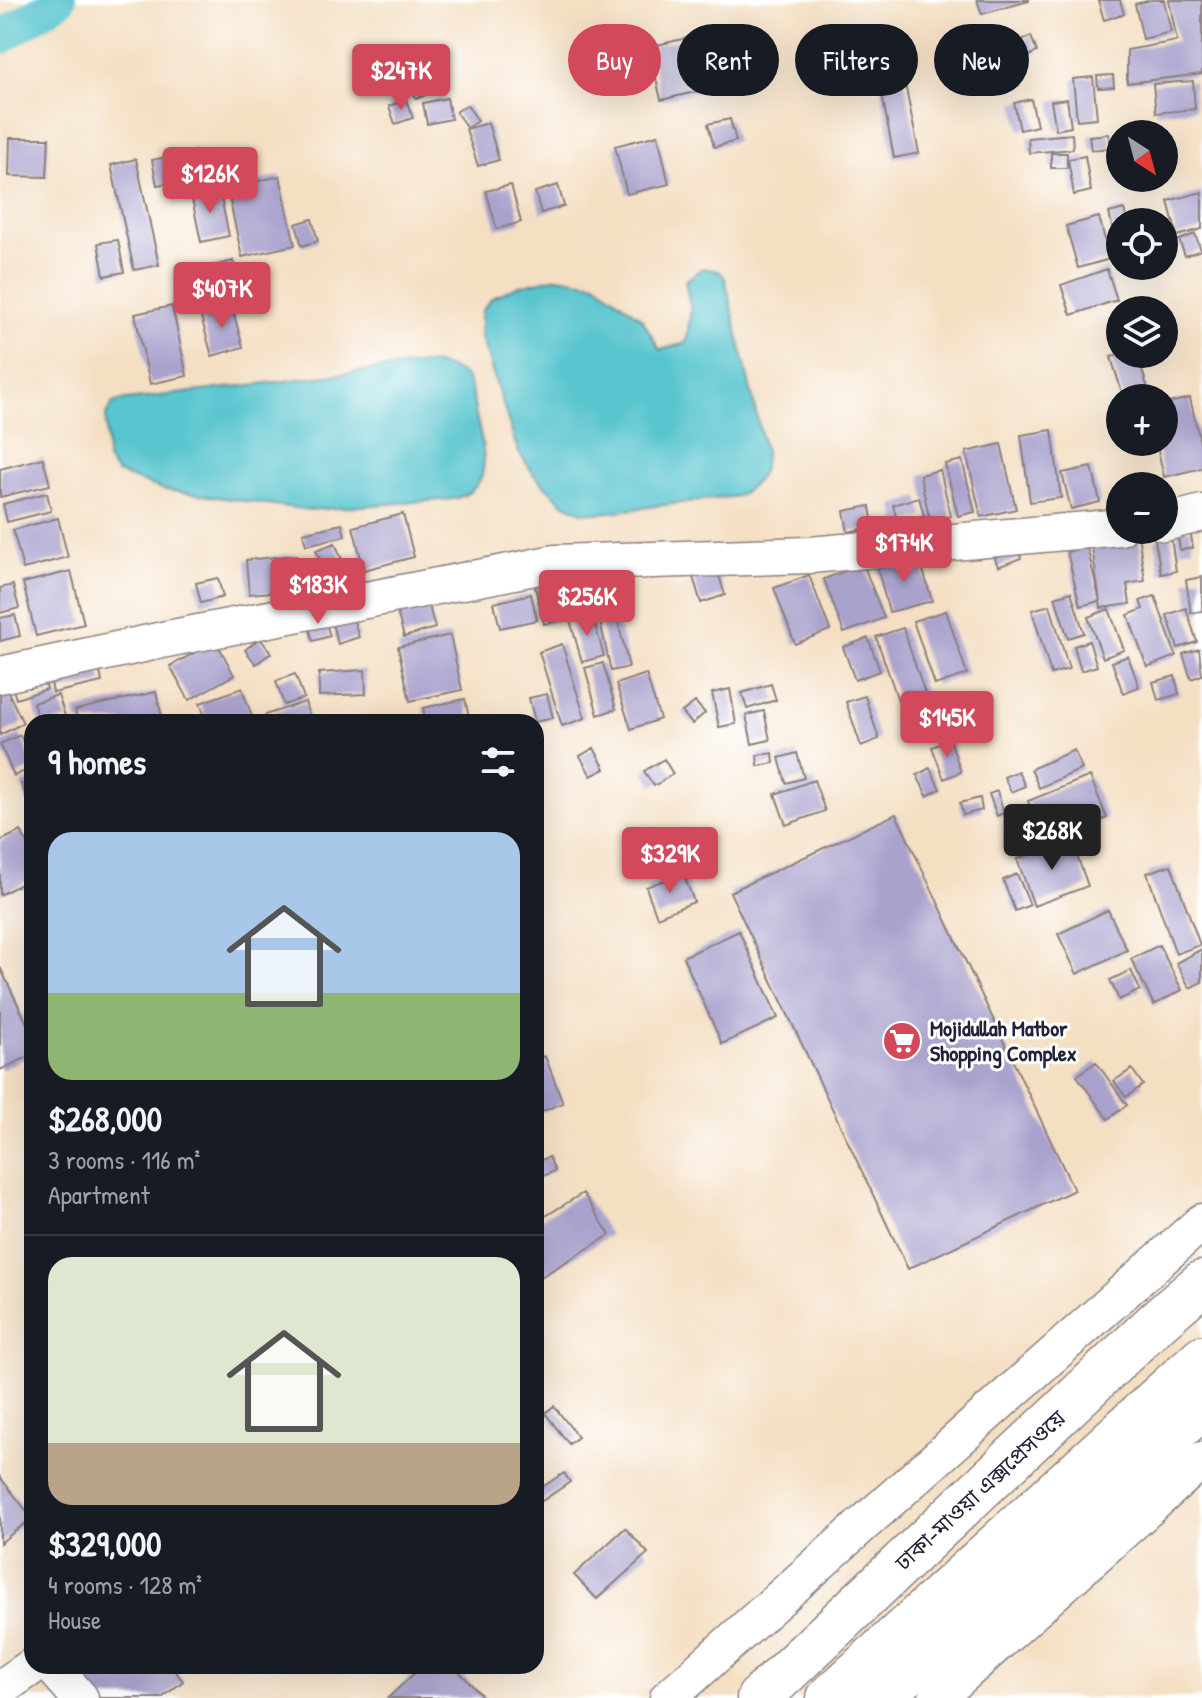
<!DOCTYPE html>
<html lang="en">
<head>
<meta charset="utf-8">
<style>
	body { margin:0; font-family:"Patrick Hand","Noto Sans Bengali",sans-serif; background:#20242c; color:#f1f3f6; height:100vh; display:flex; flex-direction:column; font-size:30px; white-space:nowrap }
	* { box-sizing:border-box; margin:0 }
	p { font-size:26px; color:#9ea1a6 }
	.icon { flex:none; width:44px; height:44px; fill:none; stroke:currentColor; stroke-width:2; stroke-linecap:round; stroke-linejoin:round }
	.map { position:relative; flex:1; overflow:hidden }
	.drawer { position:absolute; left:24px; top:714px; width:520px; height:960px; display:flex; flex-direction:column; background:#171b24; border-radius:24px; box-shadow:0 8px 32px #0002 }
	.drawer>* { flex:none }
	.hud { position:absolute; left:568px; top:24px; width:514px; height:72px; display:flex; gap:16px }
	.needle { width:52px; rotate:144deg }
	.buttons { position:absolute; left:1106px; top:120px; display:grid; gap:16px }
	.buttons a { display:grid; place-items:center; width:72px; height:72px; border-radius:50%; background:#171b24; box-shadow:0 8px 32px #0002; font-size:40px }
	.price { position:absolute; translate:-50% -68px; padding:0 18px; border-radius:8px; background:#d1495b; color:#fff; font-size:26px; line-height:52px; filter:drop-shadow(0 2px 4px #0008) }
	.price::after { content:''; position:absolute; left:50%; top:48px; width:24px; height:18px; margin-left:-12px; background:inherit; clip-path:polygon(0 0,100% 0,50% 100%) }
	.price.active { background:#222; color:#fff }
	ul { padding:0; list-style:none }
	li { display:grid; align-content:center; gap:16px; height:424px; padding:0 24px }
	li+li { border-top:2px solid #363941 }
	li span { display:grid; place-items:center; height:248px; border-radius:24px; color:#555 }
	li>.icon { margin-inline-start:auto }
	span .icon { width:144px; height:144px; fill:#fffc; stroke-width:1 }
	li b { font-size:34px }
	h2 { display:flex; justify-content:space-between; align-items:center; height:96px; padding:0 24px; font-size:34px }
	.chip { padding:0 28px; border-radius:36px; background:#171b24; box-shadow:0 8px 32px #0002; font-size:28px; line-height:72px }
	.chip.active { background:#d1495b; color:#fff }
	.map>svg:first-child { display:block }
	.water { fill:#58c5cf; stroke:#3d7485; stroke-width:2 }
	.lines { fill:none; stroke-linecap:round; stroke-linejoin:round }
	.canal { stroke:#58c5cf; stroke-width:34 }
	.building { fill:#a9a2cd }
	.minor-casing { stroke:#8b807f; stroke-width:39 }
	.highway-casing { stroke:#8b807f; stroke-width:47 }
	.minor { stroke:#fff; stroke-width:36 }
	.highway { stroke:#fff; stroke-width:44 }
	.labels { text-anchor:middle; stroke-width:6; stroke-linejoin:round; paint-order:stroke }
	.poi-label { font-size:22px; font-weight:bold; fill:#22223b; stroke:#fff; text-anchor:start }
	.street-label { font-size:22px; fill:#22223b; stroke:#fff }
</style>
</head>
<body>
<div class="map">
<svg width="1202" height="1698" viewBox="0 0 1202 1698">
	<rect width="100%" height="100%" fill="#fff"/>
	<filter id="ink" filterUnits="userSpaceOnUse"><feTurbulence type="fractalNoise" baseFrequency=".0125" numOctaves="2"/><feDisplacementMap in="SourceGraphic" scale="16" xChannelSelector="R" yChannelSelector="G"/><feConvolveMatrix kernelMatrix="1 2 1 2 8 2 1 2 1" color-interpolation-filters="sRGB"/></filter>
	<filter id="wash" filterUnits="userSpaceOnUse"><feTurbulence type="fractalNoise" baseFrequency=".006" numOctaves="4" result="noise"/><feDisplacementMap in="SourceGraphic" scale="32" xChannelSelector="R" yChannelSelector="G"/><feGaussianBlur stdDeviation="1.8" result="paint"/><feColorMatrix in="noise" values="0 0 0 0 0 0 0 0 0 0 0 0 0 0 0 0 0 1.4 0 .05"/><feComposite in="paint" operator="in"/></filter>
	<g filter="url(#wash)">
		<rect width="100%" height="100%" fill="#f4dfc3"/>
		<path class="water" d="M 703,268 L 719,271 L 725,278 L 729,296 L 765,452 C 766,473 755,486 737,496 L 601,513 L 582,512 L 563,503 L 535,476 L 518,451 L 480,334 L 482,310 L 492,298 L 515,287 L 557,277 L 596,283 L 642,319 L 660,350 L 686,343 L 691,310 L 685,281 Z
			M 432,363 C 444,367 458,368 466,378 C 473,387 473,404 476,415 C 483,448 497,488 453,499 L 310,510 L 165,490 L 117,473 L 107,460 L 106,416 L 113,403 L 118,401 Z"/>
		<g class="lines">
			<path class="canal" d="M 0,38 L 59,0"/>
		</g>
		<g id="blocks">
			<path class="building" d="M 977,0 L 1029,0 L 1029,1 L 982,14 Z
				M 1098,0 L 1120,0 L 1124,14 L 1104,20 Z
				M 1151,0 L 1164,0 L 1171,32 L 1143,39 L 1135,4 Z
				M 1169,0 L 1202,0 L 1202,74 L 1127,83 L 1127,50 L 1177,41 Z
				M 737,26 L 750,79 L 661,100 L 649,47 Z
				M 899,36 L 903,64 L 886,66 L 882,38 Z
				M 1031,36 L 1037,52 L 1019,60 L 1012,44 Z
				M 435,64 L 445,87 L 416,99 L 406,75 Z
				M 398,74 L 400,87 L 386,90 L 383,78 Z
				M 1113,75 L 1114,87 L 1098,88 L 1097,76 Z
				M 1093,77 L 1097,118 L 1077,120 L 1073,79 Z
				M 904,79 L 919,153 L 894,158 L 880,84 Z
				M 1193,81 L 1195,109 L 1156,113 L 1153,84 Z
				M 447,98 L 451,119 L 427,124 L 423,103 Z
				M 1031,99 L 1037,126 L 1020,130 L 1014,103 Z
				M 1067,99 L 1071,127 L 1056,130 L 1051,101 Z
				M 406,100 L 413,118 L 395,124 L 389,106 Z
				M 467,105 L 478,121 L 467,128 L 456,112 Z
				M 730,119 L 736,141 L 714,147 L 708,124 Z
				M 488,123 L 499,160 L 478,166 L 466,129 Z
				M 1072,134 L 1073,149 L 1029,153 L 1028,138 Z
				M 1109,134 L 1111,148 L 1091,150 L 1089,136 Z
				M 658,135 L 669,184 L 627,194 L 615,146 Z
				M 10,138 L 49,138 L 47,177 L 9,176 Z
				M 195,151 L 200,177 L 157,185 L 152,160 Z
				M 1051,153 L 1067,153 L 1067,168 L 1051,168 Z
				M 1085,156 L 1091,191 L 1074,195 L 1068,159 Z
				M 136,159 L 159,265 L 134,270 L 111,165 Z
				M 280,176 L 295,245 L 242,257 L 227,188 Z
				M 511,185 L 521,222 L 497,229 L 486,191 Z
				M 558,185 L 564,206 L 541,213 L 535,192 Z
				M 219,188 L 229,236 L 201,242 L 191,194 Z
				M 1202,192 L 1202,229 L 1177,236 L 1168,201 Z
				M 1124,209 L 1128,222 L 1120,222 L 1120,238 L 1115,239 L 1109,213 Z
				M 1099,217 L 1110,259 L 1078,268 L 1066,226 Z
				M 312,219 L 318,241 L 302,246 L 296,224 Z
				M 1195,234 L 1201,250 L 1185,256 L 1179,240 Z
				M 118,240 L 124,272 L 104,276 L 98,243 Z
				M 233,261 L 238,283 L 199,292 L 194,271 Z
				M 1107,269 L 1117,300 L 1071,315 L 1061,285 Z
				M 231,304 L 243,347 L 212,356 L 200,313 Z
				M 172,306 L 187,376 L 150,384 L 135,314 Z
				M 1122,354 L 1137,354 L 1148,389 L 1123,396 L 1111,357 Z
				M 1190,398 L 1202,450 L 1202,468 L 1164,477 L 1156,442 L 1164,442 L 1164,404 Z
				M 1052,430 L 1061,498 L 1030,502 L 1021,435 Z
				M 1001,444 L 1016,509 L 981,517 L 966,452 Z
				M 43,458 L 50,485 L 0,497 L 0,469 Z
				M 962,460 L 975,512 L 958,516 L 945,464 Z
				M 1092,467 L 1100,502 L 1071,509 L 1062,473 Z
				M 940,470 L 951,516 L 930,521 L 920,475 Z
				M 47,493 L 51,511 L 7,522 L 3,504 Z
				M 919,497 L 924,516 L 898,524 L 893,505 Z
				M 870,506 L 873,527 L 848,532 L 844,511 Z
				M 403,514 L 414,557 L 364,570 L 353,527 Z
				M 58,518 L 68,557 L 23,569 L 13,530 Z
				M 342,524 L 345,536 L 306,545 L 303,533 Z
				M 1190,529 L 1193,548 L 1180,550 L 1177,531 Z
				M 1138,534 L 1145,581 L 1127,584 L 1130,604 L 1101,608 L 1091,541 Z
				M 1171,537 L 1176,571 L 1161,574 L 1155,540 Z
				M 335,543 L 348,574 L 329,581 L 316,550 Z
				M 1017,545 L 1021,558 L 998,567 L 993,553 Z
				M 1087,547 L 1100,601 L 1080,606 L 1067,552 Z
				M 296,555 L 299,590 L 249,594 L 246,560 Z
				M 919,556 L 932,601 L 889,612 L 877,567 Z
				M 555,563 L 578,568 L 586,602 L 566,606 Z
				M 863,564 L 884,618 L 844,633 L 824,579 Z
				M 717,569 L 725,595 L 701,603 L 693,577 Z
				M 71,571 L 84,624 L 36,636 L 23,583 Z
				M 809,575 L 830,630 L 795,644 L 774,588 Z
				M 1202,577 L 1202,611 L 1191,613 L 1186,580 Z
				M 218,578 L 223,597 L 201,603 L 196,583 Z
				M 552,579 L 562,620 L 544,624 L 534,583 Z
				M 13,585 L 19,608 L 0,613 L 0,588 Z
				M 424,588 L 435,628 L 404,637 L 393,597 Z
				M 1071,592 L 1084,633 L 1068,638 L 1055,597 Z
				M 531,594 L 537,620 L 500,628 L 494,603 Z
				M 1155,596 L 1176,656 L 1147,667 L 1128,615 L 1143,609 L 1140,601 Z
				M 349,605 L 359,637 L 338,644 L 328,611 Z
				M 1050,605 L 1069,669 L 1051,674 L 1032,610 Z
				M 1186,608 L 1197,642 L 1178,648 L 1167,615 Z
				M 1109,609 L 1124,650 L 1103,658 L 1088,617 Z
				M 322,611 L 330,636 L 313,641 L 306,616 Z
				M 946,611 L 967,674 L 935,685 L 913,621 Z
				M 592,614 L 604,656 L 582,662 L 570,620 Z
				M 15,615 L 20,636 L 0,641 L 0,618 Z
				M 617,617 L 629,667 L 611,671 L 600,621 Z
				M 903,628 L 925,694 L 899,703 L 876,637 Z
				M 450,635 L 462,690 L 410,701 L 398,647 Z
				M 260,638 L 271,653 L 256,664 L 245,650 Z
				M 868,638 L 880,671 L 855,680 L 843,647 Z
				M 216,641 L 234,675 L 189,700 L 170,666 Z
				M 1089,641 L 1097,666 L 1081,671 L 1074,646 Z
				M 562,644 L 585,718 L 562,726 L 539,652 Z
				M 1199,649 L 1202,675 L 1191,679 L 1183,654 Z
				M 97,656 L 102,682 L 53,693 L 48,667 Z
				M 1128,656 L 1139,687 L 1123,693 L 1112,662 Z
				M 603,663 L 616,709 L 598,715 L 585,668 Z
				M 39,666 L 47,689 L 16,699 L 9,676 Z
				M 365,670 L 366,694 L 319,696 L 319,673 Z
				M 295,674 L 304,698 L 284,705 L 276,681 Z
				M 646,674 L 660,719 L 631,729 L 616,684 Z
				M 0,675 L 23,723 L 0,735 Z
				M 1175,676 L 1179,694 L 1158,700 L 1153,682 Z
				M 771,684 L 776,700 L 747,709 L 742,693 Z
				M 242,688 L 254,722 L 207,722 L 200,703 Z
				M 730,689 L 736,724 L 719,727 L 712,693 Z
				M 156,692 L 162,717 L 141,722 L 78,722 L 75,710 Z
				M 547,694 L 553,718 L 535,722 L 529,698 Z
				M 58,695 L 66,719 L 55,722 L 39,722 L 33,703 Z
				M 865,696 L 879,739 L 861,746 L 846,702 Z
				M 465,699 L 470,722 L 426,722 L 423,708 Z
				M 305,702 L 311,722 L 267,722 L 265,715 Z
				M 695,702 L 705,713 L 692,724 L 682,712 Z
				M 764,711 L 770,740 L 752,744 L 746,715 Z
				M 20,735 L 32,761 L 32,768 L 14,776 L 0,744 Z
				M 950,740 L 961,772 L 944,779 L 932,747 Z
				M 594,748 L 605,769 L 591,776 L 580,756 Z
				M 1074,750 L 1082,769 L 1039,788 L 1031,769 Z
				M 773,753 L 774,763 L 758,766 L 757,755 Z
				M 797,753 L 804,778 L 786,783 L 779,758 Z
				M 664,759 L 673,774 L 654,786 L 644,771 Z
				M 930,768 L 940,789 L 927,796 L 917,775 Z
				M 1018,771 L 1025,786 L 1011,792 L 1004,777 Z
				M 1090,776 L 1107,818 L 1044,843 L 1028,801 Z
				M 32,779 L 32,812 L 21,784 Z
				M 814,780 L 825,811 L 786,825 L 775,794 Z
				M 997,791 L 1004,813 L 997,816 L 989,794 Z
				M 980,798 L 982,810 L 963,815 L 960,803 Z
				M 896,814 L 1074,1190 L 908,1269 L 730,892 Z
				M 689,830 L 700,847 L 667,869 L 655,852 Z
				M 21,831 L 32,852 L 32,878 L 0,895 L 0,841 Z
				M 1071,839 L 1088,886 L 1034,906 L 1017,859 Z
				M 1171,865 L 1200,945 L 1176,954 L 1147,873 Z
				M 683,873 L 694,902 L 657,917 L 646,887 Z
				M 1017,874 L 1030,905 L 1015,911 L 1003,880 Z
				M 1108,910 L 1127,950 L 1077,974 L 1058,934 Z
				M 739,931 L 778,1018 L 722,1044 L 683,957 Z
				M 1159,945 L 1182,990 L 1154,1005 L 1131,959 Z
				M 1202,949 L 1202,982 L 1190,988 L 1176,963 Z
				M 0,967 L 32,1034 L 32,1055 L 0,1070 Z
				M 1131,970 L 1140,990 L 1119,1000 L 1110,980 Z
				M 545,1056 L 563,1103 L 536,1114 L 536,1059 Z
				M 1096,1062 L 1127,1105 L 1108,1119 L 1077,1076 Z
				M 1132,1069 L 1143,1085 L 1126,1097 L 1114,1081 Z
				M 549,1157 L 555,1171 L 536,1179 L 536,1162 Z
				M 583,1193 L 610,1235 L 536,1280 L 536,1222 Z
				M 554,1406 L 578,1437 L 569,1444 L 545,1413 Z
				M 564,1473 L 570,1482 L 536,1505 L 536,1491 Z
				M 0,1477 L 32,1518 L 0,1543 Z
				M 625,1528 L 648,1553 L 597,1599 L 574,1575 Z
				M 72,1666 L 171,1666 L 183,1681 L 162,1698 L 91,1698 Z
				M 422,1666 L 454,1666 L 484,1698 L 388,1698 Z"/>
		</g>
	</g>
	<g filter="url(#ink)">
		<use href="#blocks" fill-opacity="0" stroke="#8b807f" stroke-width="2"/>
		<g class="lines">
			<defs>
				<path id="minor" d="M 1164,523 L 1202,513
					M 0,675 L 167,639 L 555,563 L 810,555 L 1120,527
					M 52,1666 L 80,1698
					M 0,1689 L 33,1666
					M 668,1698 L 1202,1222
					M 937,1698 L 1202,1460"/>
				<path id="highway" d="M 759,1698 L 1159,1320 L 1202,1283
					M 829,1698 L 1202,1358
					M 880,1698 L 1202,1407"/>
			</defs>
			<use href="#minor" class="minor-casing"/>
			<use href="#highway" class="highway-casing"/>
			<use href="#minor" class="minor"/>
			<use href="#highway" class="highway"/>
		</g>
	</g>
	<defs>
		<symbol id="supermarket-disc" viewBox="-11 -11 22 22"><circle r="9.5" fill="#d1495b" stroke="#fff"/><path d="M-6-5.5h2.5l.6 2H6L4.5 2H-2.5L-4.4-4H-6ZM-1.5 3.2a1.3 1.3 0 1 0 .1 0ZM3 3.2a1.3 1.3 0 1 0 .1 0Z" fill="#fff"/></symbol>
	</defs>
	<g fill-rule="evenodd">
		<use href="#supermarket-disc" x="880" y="1019" width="44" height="44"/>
	</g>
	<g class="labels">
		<g class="poi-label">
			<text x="930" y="1036">Mojidullah Matbor<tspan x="930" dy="25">Shopping Complex</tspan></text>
		</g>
		<g class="street-label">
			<text transform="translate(980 1490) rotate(-43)" y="8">ঢাকা-মাওয়া এক্সপ্রেসওয়ে</text>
		</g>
	</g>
</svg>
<div class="buttons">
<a><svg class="needle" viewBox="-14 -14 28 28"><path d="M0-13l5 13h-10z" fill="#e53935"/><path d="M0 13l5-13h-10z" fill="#9ea1a6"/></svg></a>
<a><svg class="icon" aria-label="locate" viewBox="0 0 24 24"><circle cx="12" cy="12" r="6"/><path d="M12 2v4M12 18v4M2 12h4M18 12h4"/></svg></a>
<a><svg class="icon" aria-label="layers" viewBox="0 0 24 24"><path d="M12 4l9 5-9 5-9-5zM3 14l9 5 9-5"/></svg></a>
<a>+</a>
<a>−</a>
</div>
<b class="price" style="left:401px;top:112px">$247K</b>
<b class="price" style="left:210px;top:215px">$126K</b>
<b class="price" style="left:222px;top:330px">$407K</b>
<b class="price" style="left:904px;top:584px">$174K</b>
<b class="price" style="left:318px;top:626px">$183K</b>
<b class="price" style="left:587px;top:638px">$256K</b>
<b class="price" style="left:947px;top:759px">$145K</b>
<b class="price active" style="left:1052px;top:872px">$268K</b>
<b class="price" style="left:670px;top:895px">$329K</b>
<div class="hud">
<a class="chip active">Buy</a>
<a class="chip">Rent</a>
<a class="chip">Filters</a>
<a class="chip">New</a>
</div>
<section class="drawer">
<h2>9 homes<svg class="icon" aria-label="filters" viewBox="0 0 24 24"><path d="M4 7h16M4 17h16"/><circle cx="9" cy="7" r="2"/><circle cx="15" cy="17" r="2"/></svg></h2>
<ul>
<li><span style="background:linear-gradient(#a9c7e8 65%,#8fb573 0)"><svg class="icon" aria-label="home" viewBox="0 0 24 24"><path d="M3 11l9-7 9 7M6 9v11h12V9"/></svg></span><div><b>$268,000</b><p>3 rooms · 116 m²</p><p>Apartment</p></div></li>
<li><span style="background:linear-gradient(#dfe7d0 75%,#b9a48a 0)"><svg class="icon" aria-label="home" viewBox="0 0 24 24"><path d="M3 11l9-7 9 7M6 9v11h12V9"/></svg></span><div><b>$329,000</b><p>4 rooms · 128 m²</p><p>House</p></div></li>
</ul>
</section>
</div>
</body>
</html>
